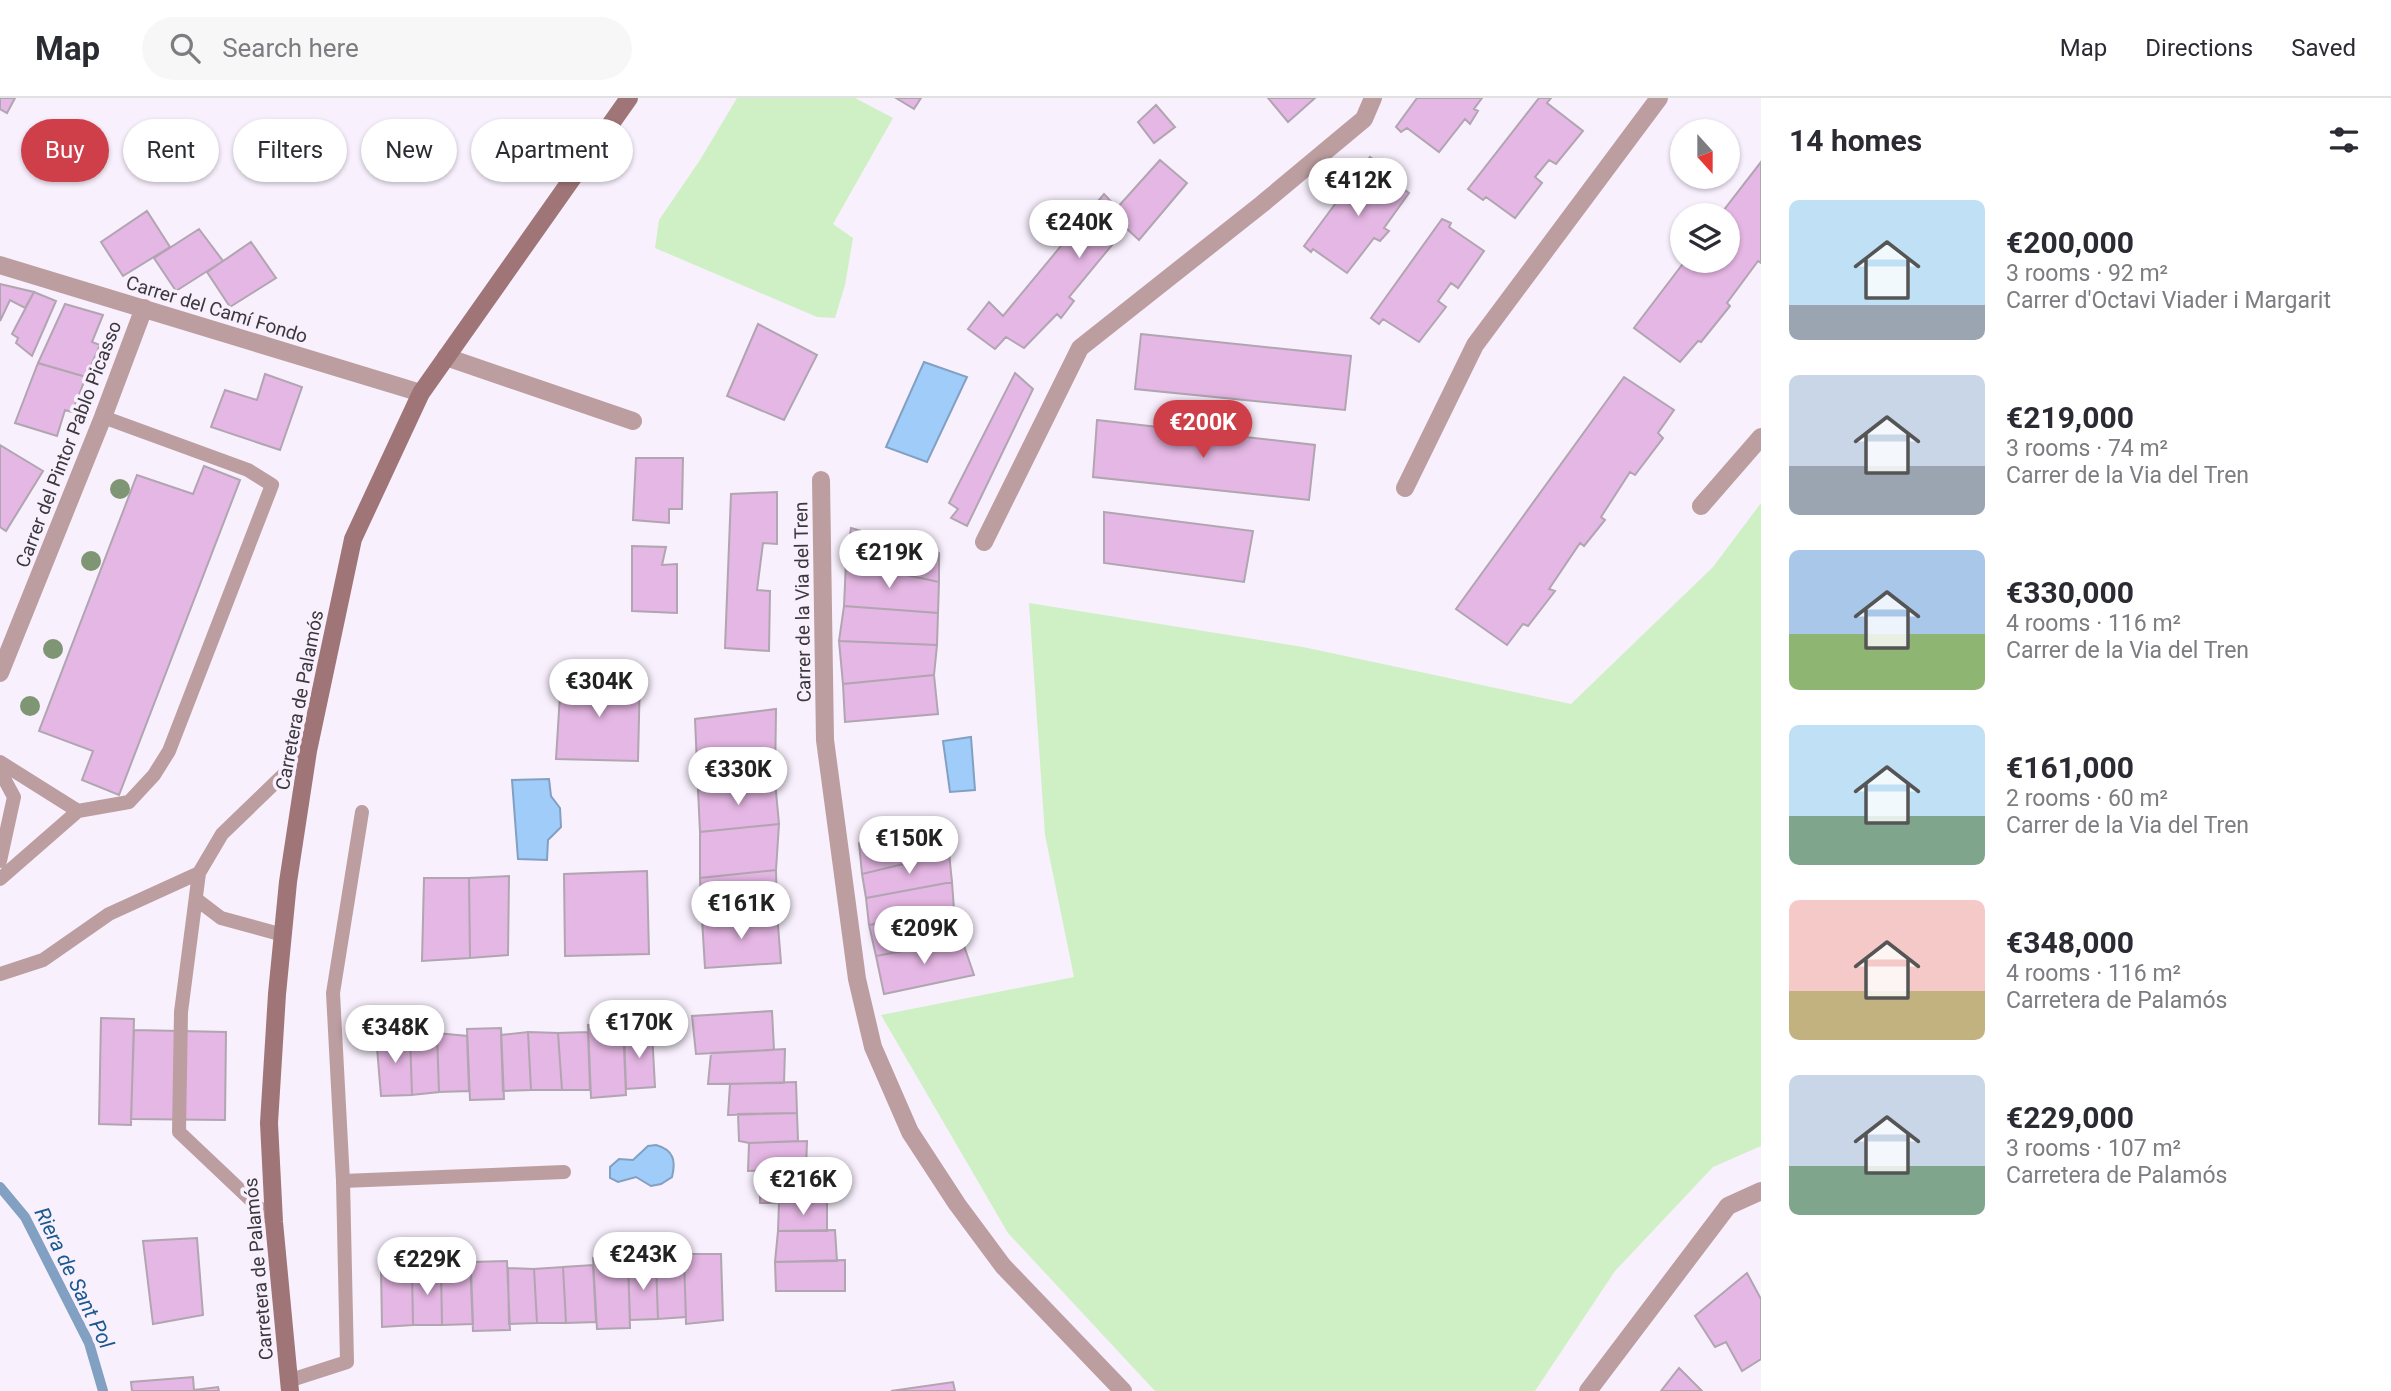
<!DOCTYPE html>
<html lang="en">
<head>
<meta charset="utf-8">
<style>
	body { margin:0; font-family:Roboto,sans-serif; background:#f7f7f7; color:#2b2b33; height:100vh; display:flex; flex-direction:column; font-size:26px; white-space:nowrap }
	* { box-sizing:border-box; margin:0 }
	p { font-size:23px; color:#7c7c81 }
	.icon { flex:none; width:38px; height:38px; fill:none; stroke:currentColor; stroke-width:2; stroke-linecap:round; stroke-linejoin:round }
	.map { position:relative; flex:1; overflow:hidden }
	.sheet { display:flex; flex-direction:column; background:#fff; width:630px }
	.sheet>* { flex:none }
	.hud { position:absolute; left:21px; top:21px; width:665px; height:63px; display:flex; gap:14px }
	.needle { width:46px; rotate:159deg }
	.fabs { position:absolute; left:1670px; top:21px; display:grid; gap:14px }
	.fabs a { display:grid; place-items:center; width:70px; height:70px; border-radius:50%; background:#fff; box-shadow:0 2px 5px #0004; font-size:35px }
	.price { position:absolute; translate:-50% -60px; padding:0 16px; border-radius:24px; background:#fff; color:#222; font-size:23px; line-height:46px; filter:drop-shadow(0 2px 4px #0008) }
	.price::after { content:''; position:absolute; left:50%; top:42px; width:21px; height:16px; margin-left:-10px; background:inherit; clip-path:polygon(0 0,100% 0,50% 100%) }
	.price.on { background:#cf3f4a; color:#fff }
	ul { padding:0; list-style:none }
	li { display:flex; align-items:center; gap:21px; height:175px; padding:0 28px }
	li span { display:grid; place-items:center; flex:none; width:196px; height:140px; border-radius:10px; color:#555 }
	li>.icon { margin-inline-start:auto }
	span .icon { width:84px; height:84px; fill:#fffc; stroke-width:1 }
	li b { font-size:30px }
	h2 { display:flex; justify-content:space-between; align-items:center; height:84px; padding:0 28px; font-size:30px }
	.pill { padding:0 24px; border-radius:32px; background:#fff; box-shadow:0 2px 5px #0004; font-size:24px; line-height:63px }
	.pill.on { background:#cf3f4a; color:#fff }
	header { display:flex; align-items:center; gap:42px; box-sizing:border-box; height:98px; padding:0 35px; background:#fff; border-bottom:2px solid #e1e1e2 }
	header strong { font-size:33px }
	nav { display:flex; gap:38px; margin-inline-start:auto; font-size:24px }
	.search { width:490px; height:63px; background:#f7f7f7; display:flex; align-items:center; gap:18px; box-sizing:border-box; padding:0 24px; border-radius:38px; color:#7c7c81; font-size:26px }
	main { display:flex; flex:1; min-height:0 }
	.map>svg:first-child { display:block }
	.green { fill:#cef0c4 }
	.water { fill:#a0ccf9; stroke:#82a0c1; stroke-width:2 }
	.lines { fill:none; stroke-linecap:round; stroke-linejoin:round }
	.stream { stroke:#82a0c1; stroke-width:10 }
	.building { fill:#e5b7e4; stroke:#b0a5b0; stroke-width:2 }
	.lane { stroke:#bc9ea0; stroke-width:14 }
	.street { stroke:#bc9ea0; stroke-width:18 }
	.secondary { stroke:#9f7578; stroke-width:18 }
	.tree { fill:#7f9675 }
	.labels { text-anchor:middle; stroke-width:7; stroke-linejoin:round; paint-order:stroke }
	.street-label { font-size:19px; fill:#3b383d; stroke:#f8f0fd }
	.water-label { font-size:21px; font-style:italic; fill:#1a588f; stroke:#f8f0fd }
</style>
</head>
<body>
<header>
<strong>Map</strong>
<div class="search"><svg class="icon" aria-label="search" viewBox="0 0 24 24"><circle cx="10" cy="10" r="6"/><path d="M15 15l6 6"/></svg>Search here</div>
<nav><a>Map</a><a>Directions</a><a>Saved</a></nav>
</header>
<main>
<div class="map">
<svg width="1761" height="1293" viewBox="0 0 1761 1293">
	<rect width="100%" height="100%" fill="#f8f0fd"/>
	<path class="green" d="M 737,0 L 855,0 L 893,20 L 833,126 L 853,140 L 845,187 L 835,220 L 817,219 L 655,150 L 659,122 L 700,62 Z
		M 1761,405 L 1761,1048 L 1713,1069 L 1615,1173 L 1535,1293 L 1155,1293 L 1008,1135 L 881,917 L 1074,879 L 1045,737 L 1029,505 L 1303,549 L 1571,606 L 1713,469 Z"/>
	<path class="water" d="M 924,264 L 967,279 L 927,364 L 886,349 Z
		M 971,639 L 975,692 L 950,694 L 943,643 Z
		M 549,681 L 551,698 L 560,710 L 561,729 L 548,742 L 547,762 L 518,761 L 512,682 Z
		M 656,1047 C 674,1052 676,1063 672,1079 L 661,1086 L 651,1088 L 636,1079 L 618,1084 L 610,1080 L 610,1069 L 619,1061 L 633,1062 L 648,1048 Z"/>
	<g class="lines">
		<path class="stream" d="M 0,1089 L 25,1119 L 89,1245 L 103,1293"/>
	</g>
	<path class="building" d="M 0,0 L 15,0 L 7,15 L 0,11 Z
		M 896,0 L 921,0 L 914,11 Z
		M 1268,0 L 1315,0 L 1288,24 Z
		M 1417,0 L 1482,0 L 1474,11 L 1478,13 L 1470,26 L 1465,21 L 1439,54 L 1407,30 L 1401,34 L 1396,29 Z
		M 1539,0 L 1551,0 L 1547,5 L 1583,33 L 1556,66 L 1549,62 L 1535,79 L 1542,85 L 1515,120 L 1486,99 L 1483,102 L 1468,91 Z
		M 1156,7 L 1175,29 L 1154,45 L 1138,24 Z
		M 1370,59 L 1377,64 L 1373,69 L 1409,95 L 1384,130 L 1389,133 L 1380,143 L 1374,140 L 1347,175 L 1313,151 L 1311,154 L 1304,148 Z
		M 1160,62 L 1187,85 L 1139,142 L 1126,130 L 1069,199 L 1074,203 L 1061,220 L 1057,216 L 1024,250 L 1006,239 L 995,251 L 968,231 L 989,204 L 1003,218 L 1104,96 L 1117,110 Z
		M 1761,64 L 1761,165 L 1758,163 L 1727,205 L 1730,208 L 1701,244 L 1698,243 L 1680,264 L 1634,230 L 1685,163 L 1727,163 L 1727,117 L 1720,117 Z
		M 147,113 L 170,149 L 123,178 L 101,144 Z
		M 1442,121 L 1451,125 L 1449,129 L 1484,153 L 1458,190 L 1451,185 L 1438,203 L 1446,209 L 1419,244 L 1383,221 L 1379,226 L 1371,220 Z
		M 199,131 L 223,163 L 176,193 L 154,160 Z
		M 251,144 L 276,180 L 230,209 L 207,174 Z
		M 0,186 L 34,194 L 25,210 L 10,202 L 0,223 Z
		M 34,194 L 56,203 L 32,258 L 16,245 L 18,240 L 12,236 Z
		M 65,206 L 103,217 L 92,244 L 100,247 L 86,279 L 38,265 Z
		M 758,226 L 817,257 L 784,322 L 727,298 Z
		M 1141,236 L 1351,258 L 1345,312 L 1135,291 Z
		M 38,265 L 86,279 L 72,314 L 65,312 L 57,338 L 15,325 Z
		M 1015,275 L 1033,291 L 967,428 L 951,420 L 958,411 L 949,405 Z
		M 265,276 L 302,289 L 280,352 L 211,329 L 225,292 L 257,302 Z
		M 1624,279 L 1674,312 L 1658,335 L 1663,340 L 1635,377 L 1630,374 L 1601,419 L 1605,422 L 1584,448 L 1580,445 L 1549,491 L 1555,493 L 1528,528 L 1523,526 L 1507,547 L 1456,511 Z
		M 1097,322 L 1315,347 L 1309,402 L 1093,379 Z
		M 0,347 L 43,373 L 6,433 L 0,429 Z
		M 636,360 L 683,360 L 682,411 L 669,411 L 669,425 L 633,422 Z
		M 204,368 L 240,382 L 119,697 L 82,682 L 93,653 L 39,633 L 137,377 L 193,396 Z
		M 777,394 L 777,446 L 763,445 L 757,492 L 770,493 L 769,553 L 725,550 L 731,396 Z
		M 1104,414 L 1253,433 L 1244,484 L 1104,465 Z
		M 851,430 L 939,455 L 939,484 L 846,464 Z
		M 632,448 L 666,449 L 662,467 L 677,466 L 677,515 L 632,513 Z
		M 846,464 L 939,484 L 938,515 L 844,508 Z
		M 844,508 L 938,515 L 937,547 L 839,543 Z
		M 839,543 L 937,547 L 934,577 L 843,586 Z
		M 640,577 L 638,663 L 556,661 L 561,581 Z
		M 934,577 L 938,616 L 845,624 L 843,586 Z
		M 776,611 L 775,683 L 698,692 L 695,621 Z
		M 775,683 L 779,726 L 700,734 L 698,692 Z
		M 942,724 L 949,755 L 862,776 L 859,745 Z
		M 779,726 L 776,772 L 700,780 L 700,734 Z
		M 949,755 L 952,784 L 866,800 L 862,776 Z
		M 776,772 L 777,815 L 702,821 L 700,780 Z
		M 647,773 L 649,856 L 565,858 L 564,776 Z
		M 509,778 L 508,857 L 470,860 L 469,780 Z
		M 424,780 L 469,780 L 470,860 L 422,863 Z
		M 952,784 L 954,812 L 869,827 L 866,800 Z
		M 954,812 L 962,842 L 876,858 L 869,827 Z
		M 777,815 L 781,865 L 705,870 L 702,821 Z
		M 962,842 L 974,877 L 884,896 L 876,858 Z
		M 772,913 L 774,952 L 696,956 L 692,918 Z
		M 101,920 L 134,921 L 131,1027 L 99,1026 Z
		M 623,926 L 626,997 L 591,1000 L 588,927 Z
		M 501,930 L 504,1001 L 470,1002 L 467,931 Z
		M 134,932 L 226,934 L 225,1022 L 131,1021 Z
		M 528,934 L 531,992 L 503,993 L 501,937 Z
		M 528,934 L 558,935 L 562,992 L 531,992 Z
		M 588,934 L 590,992 L 562,992 L 558,935 Z
		M 652,934 L 655,989 L 626,991 L 624,935 Z
		M 437,935 L 439,994 L 412,997 L 410,938 Z
		M 437,935 L 467,938 L 469,993 L 439,994 Z
		M 376,938 L 410,938 L 412,997 L 381,998 Z
		M 785,951 L 784,985 L 708,986 L 711,955 Z
		M 796,984 L 797,1015 L 728,1017 L 730,986 Z
		M 797,1015 L 798,1043 L 749,1045 L 739,1043 L 738,1016 Z
		M 807,1043 L 806,1071 L 748,1073 L 749,1045 Z
		M 817,1071 L 818,1104 L 760,1105 L 760,1074 Z
		M 779,1104 L 827,1104 L 827,1133 L 778,1133 Z
		M 835,1132 L 837,1163 L 775,1164 L 778,1133 Z
		M 197,1140 L 203,1217 L 153,1226 L 143,1143 Z
		M 684,1156 L 721,1156 L 723,1222 L 686,1226 Z
		M 628,1159 L 630,1230 L 597,1231 L 593,1160 Z
		M 845,1162 L 845,1193 L 776,1193 L 775,1164 Z
		M 507,1163 L 510,1232 L 473,1233 L 470,1164 Z
		M 656,1165 L 658,1221 L 630,1222 L 628,1166 Z
		M 656,1165 L 684,1165 L 686,1219 L 658,1221 Z
		M 593,1167 L 596,1224 L 566,1225 L 563,1169 Z
		M 563,1169 L 566,1225 L 537,1225 L 534,1171 Z
		M 412,1170 L 441,1172 L 442,1227 L 413,1227 Z
		M 412,1170 L 413,1227 L 382,1229 L 381,1171 Z
		M 508,1170 L 534,1171 L 537,1225 L 509,1226 Z
		M 471,1171 L 473,1226 L 442,1227 L 441,1172 Z
		M 1747,1175 L 1761,1201 L 1761,1261 L 1742,1273 L 1726,1244 L 1715,1249 L 1695,1218 Z
		M 1679,1270 L 1702,1293 L 1661,1293 Z
		M 193,1279 L 194,1292 L 218,1289 L 219,1293 L 132,1293 L 131,1284 Z
		M 953,1284 L 955,1293 L 891,1293 Z"/>
	<g class="lines">
		<path class="lane" d="M 0,664 L 78,713 L 0,781
			M 0,673 L 14,699 L 0,763
			M 78,713 L 129,704 L 154,677 L 169,653 L 272,387 L 248,372 L 103,319
			M 196,801 L 221,820 L 283,837
			M 0,876 L 43,862 L 109,816 L 199,775
			M 343,1083 L 333,895 L 362,714
			M 274,1124 L 179,1034 L 181,914 L 199,775 L 222,736 L 308,653
			M 288,1283 L 347,1264 L 343,1083 L 564,1074"/>
		<path class="street" d="M 0,167 L 421,295
			M 446,259 L 633,323
			M 821,382 L 825,642 L 857,881 L 873,949 L 910,1034 L 957,1106 L 1003,1168 L 1123,1293
			M 1405,390 L 1475,247 L 1659,0
			M 1701,408 L 1761,339
			M 984,444 L 1080,250 L 1262,106 L 1364,21 L 1373,0
			M 0,575 L 103,319 L 144,210
			M 1588,1293 L 1728,1108 L 1761,1093"/>
		<path class="secondary" d="M 290,1293 L 274,1124 L 269,1025 L 277,896 L 288,784 L 308,653 L 353,441 L 421,295 L 629,0"/>
	</g>
	<g class="tree">
		<circle cx="120" cy="391" r="10"/>
		<circle cx="91" cy="463" r="10"/>
		<circle cx="53" cy="551" r="10"/>
		<circle cx="30" cy="608" r="10"/>
	</g>
	<g class="labels">
		<g class="street-label">
			<text transform="translate(217 211) rotate(17)" y="7">Carrer del Camí Fondo</text>
			<text transform="translate(68 346) rotate(-69)" y="7">Carrer del Pintor Pablo Picasso</text>
			<text transform="translate(802 504) rotate(-91)" y="7">Carrer de la Via del Tren</text>
			<text transform="translate(299 602) rotate(-79)" y="7">Carretera de Palamós</text>
			<text transform="translate(258 1171) rotate(-95)" y="7">Carretera de Palamós</text>
		</g>
		<g class="water-label">
			<text transform="translate(74 1180) rotate(64)" y="7">Riera de Sant Pol</text>
		</g>
	</g>
</svg>
<div class="fabs">
<a><svg class="needle" viewBox="-14 -14 28 28"><path d="M0-13l5 13h-10z" fill="#e53935"/><path d="M0 13l5-13h-10z" fill="#7c7c81"/></svg></a>
<a><svg class="icon" aria-label="layers" viewBox="0 0 24 24"><path d="M12 4l9 5-9 5-9-5zM3 14l9 5 9-5"/></svg></a>
</div>
<b class="price" style="left:1358px;top:120px">€412K</b>
<b class="price" style="left:1079px;top:162px">€240K</b>
<b class="price on" style="left:1203px;top:362px">€200K</b>
<b class="price" style="left:889px;top:492px">€219K</b>
<b class="price" style="left:599px;top:621px">€304K</b>
<b class="price" style="left:738px;top:709px">€330K</b>
<b class="price" style="left:909px;top:778px">€150K</b>
<b class="price" style="left:741px;top:843px">€161K</b>
<b class="price" style="left:924px;top:868px">€209K</b>
<b class="price" style="left:639px;top:962px">€170K</b>
<b class="price" style="left:395px;top:967px">€348K</b>
<b class="price" style="left:803px;top:1119px">€216K</b>
<b class="price" style="left:643px;top:1194px">€243K</b>
<b class="price" style="left:427px;top:1199px">€229K</b>
<div class="hud">
<a class="pill on">Buy</a>
<a class="pill">Rent</a>
<a class="pill">Filters</a>
<a class="pill">New</a>
<a class="pill">Apartment</a>
</div>
</div>
<section class="sheet">
<h2>14 homes<svg class="icon" aria-label="filters" viewBox="0 0 24 24"><path d="M4 7h16M4 17h16"/><circle cx="9" cy="7" r="2"/><circle cx="15" cy="17" r="2"/></svg></h2>
<ul>
<li><span style="background:linear-gradient(#bfe0f5 75%,#9aa5b1 0)"><svg class="icon" aria-label="home" viewBox="0 0 24 24"><path d="M3 11l9-7 9 7M6 9v11h12V9"/></svg></span><div><b>€200,000</b><p>3 rooms · 92 m²</p><p>Carrer d'Octavi Viader i Margarit</p></div></li>
<li><span style="background:linear-gradient(#c9d6e8 65%,#9aa5b1 0)"><svg class="icon" aria-label="home" viewBox="0 0 24 24"><path d="M3 11l9-7 9 7M6 9v11h12V9"/></svg></span><div><b>€219,000</b><p>3 rooms · 74 m²</p><p>Carrer de la Via del Tren</p></div></li>
<li><span style="background:linear-gradient(#a9c7e8 60%,#8fb573 0)"><svg class="icon" aria-label="home" viewBox="0 0 24 24"><path d="M3 11l9-7 9 7M6 9v11h12V9"/></svg></span><div><b>€330,000</b><p>4 rooms · 116 m²</p><p>Carrer de la Via del Tren</p></div></li>
<li><span style="background:linear-gradient(#bfe0f5 65%,#7fa58c 0)"><svg class="icon" aria-label="home" viewBox="0 0 24 24"><path d="M3 11l9-7 9 7M6 9v11h12V9"/></svg></span><div><b>€161,000</b><p>2 rooms · 60 m²</p><p>Carrer de la Via del Tren</p></div></li>
<li><span style="background:linear-gradient(#f6c9c9 65%,#c2b280 0)"><svg class="icon" aria-label="home" viewBox="0 0 24 24"><path d="M3 11l9-7 9 7M6 9v11h12V9"/></svg></span><div><b>€348,000</b><p>4 rooms · 116 m²</p><p>Carretera de Palamós</p></div></li>
<li><span style="background:linear-gradient(#c9d6e8 65%,#7fa58c 0)"><svg class="icon" aria-label="home" viewBox="0 0 24 24"><path d="M3 11l9-7 9 7M6 9v11h12V9"/></svg></span><div><b>€229,000</b><p>3 rooms · 107 m²</p><p>Carretera de Palamós</p></div></li>
</ul>
</section>
</main>
</body>
</html>
